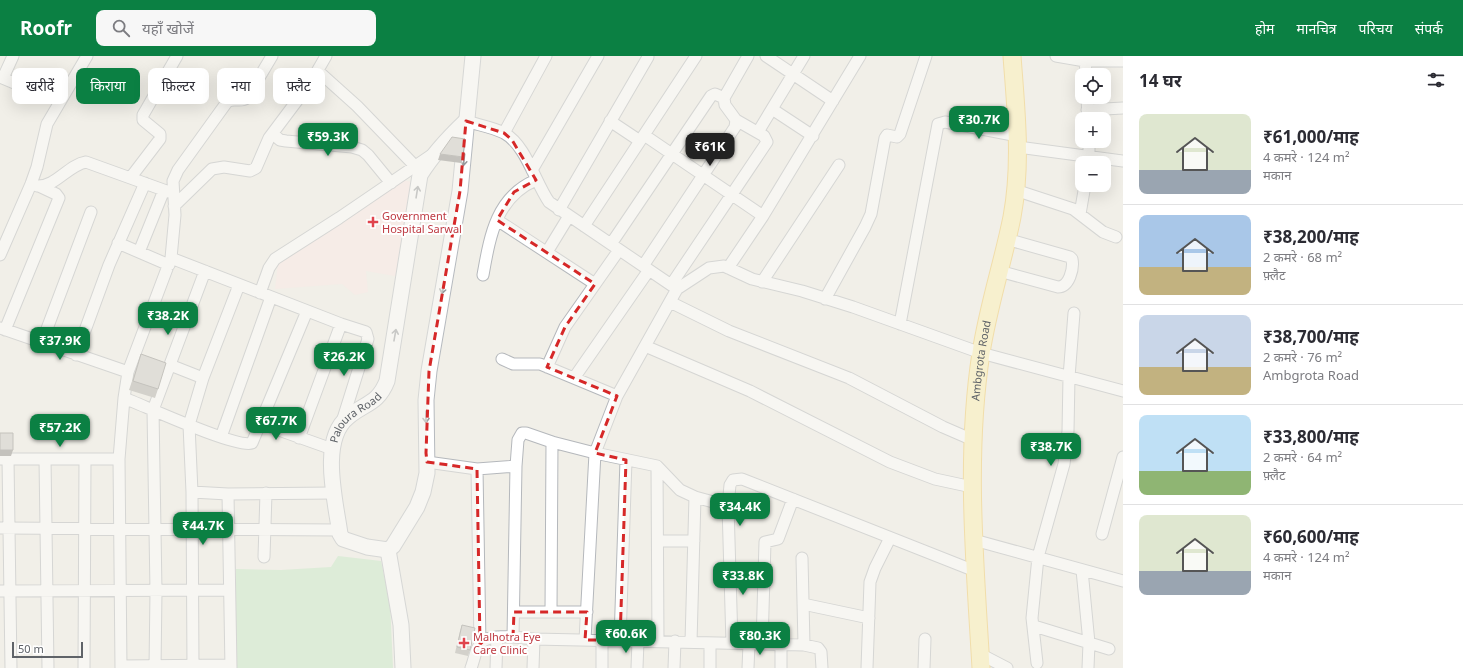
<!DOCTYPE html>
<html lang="hi">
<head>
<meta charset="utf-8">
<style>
	body { margin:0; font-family:"Noto Sans","Noto Sans Devanagari",sans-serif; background:#f7f7f7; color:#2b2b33; height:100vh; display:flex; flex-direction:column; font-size:15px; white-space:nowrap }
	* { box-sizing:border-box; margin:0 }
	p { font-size:13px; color:#7c7c81 }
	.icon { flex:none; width:22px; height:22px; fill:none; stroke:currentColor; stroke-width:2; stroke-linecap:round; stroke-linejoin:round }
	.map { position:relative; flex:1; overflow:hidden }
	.details { display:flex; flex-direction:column; background:#fff; width:340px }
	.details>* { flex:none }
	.guide { position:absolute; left:12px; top:12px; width:380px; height:36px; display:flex; gap:8px }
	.buttons { position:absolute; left:1075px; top:12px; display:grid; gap:8px }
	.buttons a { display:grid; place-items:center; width:36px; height:36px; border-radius:8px; background:#fff; box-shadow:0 4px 16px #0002; font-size:20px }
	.scale { position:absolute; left:12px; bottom:10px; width:71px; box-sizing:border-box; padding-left:4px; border:2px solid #5f6368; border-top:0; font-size:11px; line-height:14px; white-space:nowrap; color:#5f6368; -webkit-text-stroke:3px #fff; paint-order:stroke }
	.price { position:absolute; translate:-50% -34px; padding:0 9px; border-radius:8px; background:#0b8043; color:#fff; font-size:13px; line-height:26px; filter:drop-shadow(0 1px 2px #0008) }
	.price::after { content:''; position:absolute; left:50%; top:24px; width:12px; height:9px; margin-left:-6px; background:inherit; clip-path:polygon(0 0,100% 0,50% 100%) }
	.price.active { background:#222; color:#fff }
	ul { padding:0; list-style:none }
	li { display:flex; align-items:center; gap:12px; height:100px; padding:0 16px }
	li+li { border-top:1px solid #e1e1e2 }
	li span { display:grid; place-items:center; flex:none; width:112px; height:80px; border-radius:8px; color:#555 }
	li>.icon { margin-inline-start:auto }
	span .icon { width:48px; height:48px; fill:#fffc; stroke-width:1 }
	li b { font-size:17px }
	h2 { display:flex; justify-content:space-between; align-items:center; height:48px; padding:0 16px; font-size:17px }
	.pill { padding:0 14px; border-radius:8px; background:#fff; box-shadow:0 4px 16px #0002; font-size:14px; line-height:36px }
	.pill.active { background:#0b8043; color:#fff }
	header { display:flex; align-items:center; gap:24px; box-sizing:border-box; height:56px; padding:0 20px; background:#0b8043; color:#fff }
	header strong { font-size:19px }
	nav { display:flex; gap:22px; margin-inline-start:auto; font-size:14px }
	.search { width:280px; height:36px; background:#f7f7f7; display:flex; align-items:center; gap:10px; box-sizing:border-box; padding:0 14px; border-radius:8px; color:#7c7c81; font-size:15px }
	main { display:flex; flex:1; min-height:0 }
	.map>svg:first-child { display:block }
	.medical { fill:#fce8e6 }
	.green { fill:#c5e8c5 }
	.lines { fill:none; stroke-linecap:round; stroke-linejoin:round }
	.street-casing { stroke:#b5b8bc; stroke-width:13 }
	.secondary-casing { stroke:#b6babf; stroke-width:17 }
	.primary-casing { stroke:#f2c960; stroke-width:19 }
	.street { stroke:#fff; stroke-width:11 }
	.secondary { stroke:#fff; stroke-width:15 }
	.primary { stroke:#fff2af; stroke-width:17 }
	.wall { fill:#afaea9 }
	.shaded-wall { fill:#8f8d8a }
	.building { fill:#cccac5; stroke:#8f8d8a }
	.oneway { stroke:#979a9d }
	.marked { fill:none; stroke:#d62828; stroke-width:3; stroke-dasharray:8 5; stroke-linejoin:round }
	.health-dot { fill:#e0444e; stroke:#fff; stroke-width:1.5 }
	.labels { text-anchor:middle; stroke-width:4; stroke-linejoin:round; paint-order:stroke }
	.health-label { font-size:11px; fill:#be3a42; stroke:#fff; text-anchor:start }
	.street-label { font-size:11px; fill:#5f6368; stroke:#fff }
</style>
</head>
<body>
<header>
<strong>Roofr</strong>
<div class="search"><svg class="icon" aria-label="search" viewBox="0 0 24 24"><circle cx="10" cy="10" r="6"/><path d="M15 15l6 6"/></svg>यहाँ खोजें</div>
<nav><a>होम</a><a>मानचित्र</a><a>परिचय</a><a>संपर्क</a></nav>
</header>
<main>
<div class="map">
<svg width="1123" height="612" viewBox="0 0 1123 612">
	<rect width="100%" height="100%" fill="#f1efe8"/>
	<path class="medical" d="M 400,124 L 414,126 L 400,221 L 366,215 L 368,236 L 355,239 L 342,228 L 275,233 L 278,207 Z"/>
	<path class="green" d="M 338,500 L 381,505 L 390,547 L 393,612 L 235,612 L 236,513 L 281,514 L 331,511 Z"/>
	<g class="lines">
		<defs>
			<path id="street" d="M 766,0 L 833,45
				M 1056,0 L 1085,5 L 1123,5
				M 1085,0 L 1086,19
				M 318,15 L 357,50 L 415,110
				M 0,21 L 19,29
				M 3,22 L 13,0
				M 1087,41 L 1088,63
				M 772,53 L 813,80
				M 1087,54 L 1123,52
				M 466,65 C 478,69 492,71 504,77 C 526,89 535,126 549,146 L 677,233
				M 610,65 L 640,85
				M 758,76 L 804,0
				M 504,77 L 546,0
				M 273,78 L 280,84 L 286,85 L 352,91 L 362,94 L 368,99 L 391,127
				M 644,79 L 763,160
				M 1018,91 L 1123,105
				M 1089,106 L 1089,85
				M 532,114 L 598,0
				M 131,121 L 160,83 L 160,78 L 143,64 L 143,59 L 177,0
				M 37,130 C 56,131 68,109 86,106 L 172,137
				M 1015,134 L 1073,153 L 1103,176 L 1116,181
				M 174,150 L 212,113 L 224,111 L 250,115 L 256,112 L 269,82 L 311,26 L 326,0
				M 559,154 L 648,1
				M 1080,158 L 1085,129
				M 497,164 L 595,228
				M 584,170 L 696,0
				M 118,187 L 169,209
				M 611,188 L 711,40 L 715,38 L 724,42
				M 139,196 L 164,134
				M 547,196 L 569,160
				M 0,199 L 31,128 L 37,111 L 47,68 L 87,0
				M 171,202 L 341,268 L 366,276 L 368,283 L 342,366
				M 643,210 L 735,71 L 736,64 L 725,49 L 724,42 L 748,0
				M 728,212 L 763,160 L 860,0
				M 999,215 L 1058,231 C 1069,231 1074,213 1072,203 L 1070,201 L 1006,183
				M 483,219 C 490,180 496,141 536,124
				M 762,226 L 839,109
				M 671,229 L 767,86 L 764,80 L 736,64
				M 260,237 L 269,212 L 275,203 L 339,162 L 430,100
				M 825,243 L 865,171 L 871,158 L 885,82 L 887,79 L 897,81 L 900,78 L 926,0
				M 670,246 L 729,275 L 849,322 L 943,371 L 973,384
				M 900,268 L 938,68 L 945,66 L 1018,80
				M 0,272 L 128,316
				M 5,274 L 59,142 L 56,138 L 39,130
				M 42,286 L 91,156
				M 645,290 L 750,335 L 890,406 L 935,423 L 972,431
				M 76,299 L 109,209 L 145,127
				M 502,303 L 513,308 L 540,308 L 617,340
				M 170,309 L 203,322
				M 547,311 L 565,271 L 619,194
				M 574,322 L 649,214
				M 124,342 C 145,350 237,393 252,387 L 307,255
				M 262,368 L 332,393
				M 221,381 L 271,241
				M 299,382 L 341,268
				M 552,386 L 595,397 L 657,410 L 680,434 L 695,441 L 728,450 L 730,429 L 733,424 L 742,423 L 975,515
				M 0,403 L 119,403
				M 8,403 L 11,612
				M 45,403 L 48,612
				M 427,406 L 477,413
				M 657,410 L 658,585
				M 192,436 L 228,438 L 334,437
				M 228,438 L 231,612
				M 728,450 L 732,587
				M 0,472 L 340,474
				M 1102,478 L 1123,401
				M 974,484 L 1123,525
				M 658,485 L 694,485
				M 264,501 L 266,437
				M 802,502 L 804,589
				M 1082,514 L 1089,587 L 1088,612
				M 0,535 L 229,534
				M 803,548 L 869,562
				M 514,556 L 587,556
				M 1034,570 L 1109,593
				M 513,581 L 516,410 L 518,384 L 522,377 L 526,377 L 552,386 L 551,556
				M 585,584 L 595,397 L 617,340 L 677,233 L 709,212 L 724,210 L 752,223 L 802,235 L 853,251 L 981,297 L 1123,335
				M 620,584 L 626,404
				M 691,586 L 695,441
				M 480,588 L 477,413 L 516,410
				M 762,588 L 765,486 L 778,483 L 793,443
				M 980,598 L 1007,612
				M 1037,607 L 1032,562 L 1038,501 L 1064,408 L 1068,375 L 1069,321 L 1074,257
				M 121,610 L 231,609
				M 84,612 L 85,403
				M 121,612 L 119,403 L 124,342 L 128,316 L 171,202 L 175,159 L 173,125 L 178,114 L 227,46 C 233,41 240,47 247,42 L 272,0
				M 155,612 L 156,535 L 153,354 L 205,215
				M 193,612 L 192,436 L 189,369 L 203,322 L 239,229
				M 471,612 C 474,605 475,595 480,588 C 489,576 521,582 534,583 L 804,589 L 818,592 L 821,596 L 822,612
				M 496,612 L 497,581
				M 533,612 L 534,583
				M 602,612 L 602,584
				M 637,612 L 638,585
				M 674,612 L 675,585
				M 710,612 L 710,587
				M 748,612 L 749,588
				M 781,612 L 781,588
				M 867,612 L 870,526 L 875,512 L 890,482
				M 924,612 L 925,583"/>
			<g id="secondary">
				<path id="s1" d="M 388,494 L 367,491 L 343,483 L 340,478 C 336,447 319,384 348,361 C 365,347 378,348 387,325 L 420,119 C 433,98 448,82 466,65"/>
				<path d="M 388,494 L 393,490 L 417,451 L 423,436 L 427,417 L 426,344 L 429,315 L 460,135 L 473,0"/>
				<path d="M 388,494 L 401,569 L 403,612"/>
			</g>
			<g id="primary">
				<path id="s2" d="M 981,612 C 975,507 965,401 981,297 C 988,251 1003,206 1012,161 C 1022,107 1016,54 1012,0"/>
			</g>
		</defs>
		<use href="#street" class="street-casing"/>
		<use href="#secondary" class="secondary-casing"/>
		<use href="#primary" class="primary-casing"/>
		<use href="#street" class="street"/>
		<use href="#secondary" class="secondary"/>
		<use href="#primary" class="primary"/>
	</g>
	<path class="wall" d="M 141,298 L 158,333 L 155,342 L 129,334 Z
		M 462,569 L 470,594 L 468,600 L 455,597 L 460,575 Z"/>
	<path class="shaded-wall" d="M 440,98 L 463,101 L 461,107 L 438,104 Z
		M 0,394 L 13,394 L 11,400 L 0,400 Z"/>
	<path class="building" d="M 452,81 L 465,83 L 463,101 L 440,98 Z
		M 141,298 L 166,307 L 158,333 L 133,325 Z
		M 0,377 L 13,377 L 13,394 L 0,394 Z
		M 462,569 L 475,572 L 470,594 L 457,591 Z"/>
	<defs><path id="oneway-shaft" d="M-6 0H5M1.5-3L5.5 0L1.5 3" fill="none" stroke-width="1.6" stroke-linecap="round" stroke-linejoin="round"/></defs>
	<g class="oneway">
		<use href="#oneway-shaft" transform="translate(464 104) rotate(96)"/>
		<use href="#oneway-shaft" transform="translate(417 136) rotate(-81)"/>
		<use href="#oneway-shaft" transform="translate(443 232) rotate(100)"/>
		<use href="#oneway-shaft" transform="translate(395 279) rotate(-80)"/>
		<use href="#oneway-shaft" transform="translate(426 361) rotate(90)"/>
	</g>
	<path d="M0 0H1123V612H0ZM 466,65 L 504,77 L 512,84 L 536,124 L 514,136 L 497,164 L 595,228 L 565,271 L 547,311 L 617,340 L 595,397 L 626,404 L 620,584 L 585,584 L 587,556 L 514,556 L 513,581 L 486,583 L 480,588 L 477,413 L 427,406 L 426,397 L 429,315 L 460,135 Z" fill="#f1efe8" fill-opacity=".55" fill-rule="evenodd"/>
	<path class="marked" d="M 466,65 L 504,77 L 512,84 L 536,124 L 514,136 L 497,164 L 595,228 L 565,271 L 547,311 L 617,340 L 595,397 L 626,404 L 620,584 L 585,584 L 587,556 L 514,556 L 513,581 L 486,583 L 480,588 L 477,413 L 427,406 L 426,397 L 429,315 L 460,135 Z"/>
	<g class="health-dot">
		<path d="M371 160h4v4h4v4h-4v4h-4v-4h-4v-4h4z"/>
		<path d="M462 581h4v4h4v4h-4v4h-4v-4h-4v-4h4z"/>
	</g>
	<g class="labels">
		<g class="health-label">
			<text x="382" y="164">Government<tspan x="382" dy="13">Hospital Sarwal</tspan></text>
			<text x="473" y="585">Malhotra Eye<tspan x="473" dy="13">Care Clinic</tspan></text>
		</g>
		<g class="street-label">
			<text dy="4" stroke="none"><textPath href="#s2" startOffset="308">Ambgrota Road</textPath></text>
			<text dy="4" stroke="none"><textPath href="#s1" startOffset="179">Paloura Road</textPath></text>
		</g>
	</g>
</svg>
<div class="buttons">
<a><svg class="icon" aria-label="locate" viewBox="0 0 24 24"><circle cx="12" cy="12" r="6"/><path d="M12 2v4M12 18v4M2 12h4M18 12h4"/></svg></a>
<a>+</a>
<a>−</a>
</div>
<div class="scale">50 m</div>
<b class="price" style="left:979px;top:84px">₹30.7K</b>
<b class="price" style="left:328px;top:101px">₹59.3K</b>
<b class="price active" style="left:710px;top:111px">₹61K</b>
<b class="price" style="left:168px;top:280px">₹38.2K</b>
<b class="price" style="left:60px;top:305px">₹37.9K</b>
<b class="price" style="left:344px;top:321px">₹26.2K</b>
<b class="price" style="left:276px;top:385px">₹67.7K</b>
<b class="price" style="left:60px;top:392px">₹57.2K</b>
<b class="price" style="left:1051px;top:411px">₹38.7K</b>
<b class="price" style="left:740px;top:471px">₹34.4K</b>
<b class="price" style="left:203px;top:490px">₹44.7K</b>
<b class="price" style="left:743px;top:540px">₹33.8K</b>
<b class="price" style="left:626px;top:598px">₹60.6K</b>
<b class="price" style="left:760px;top:600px">₹80.3K</b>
<div class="guide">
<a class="pill">खरीदें</a>
<a class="pill active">किराया</a>
<a class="pill">फ़िल्टर</a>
<a class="pill">नया</a>
<a class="pill">फ़्लैट</a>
</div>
</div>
<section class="details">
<h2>14 घर<svg class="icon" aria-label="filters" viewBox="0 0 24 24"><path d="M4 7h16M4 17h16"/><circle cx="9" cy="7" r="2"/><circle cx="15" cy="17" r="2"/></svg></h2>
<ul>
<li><span style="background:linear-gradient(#dfe7d0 70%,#9aa5b1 0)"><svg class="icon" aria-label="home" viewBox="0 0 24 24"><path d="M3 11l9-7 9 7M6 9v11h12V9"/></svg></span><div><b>₹61,000/माह</b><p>4 कमरे · 124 m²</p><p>मकान</p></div></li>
<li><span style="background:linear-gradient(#a9c7e8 65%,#c2b280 0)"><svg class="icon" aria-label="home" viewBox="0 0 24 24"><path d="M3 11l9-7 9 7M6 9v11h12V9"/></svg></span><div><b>₹38,200/माह</b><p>2 कमरे · 68 m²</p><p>फ़्लैट</p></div></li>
<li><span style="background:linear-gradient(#c9d6e8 65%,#c2b280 0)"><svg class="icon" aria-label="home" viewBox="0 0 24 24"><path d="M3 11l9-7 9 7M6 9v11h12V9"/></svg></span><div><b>₹38,700/माह</b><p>2 कमरे · 76 m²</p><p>Ambgrota Road</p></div></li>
<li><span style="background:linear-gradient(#bfe0f5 70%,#8fb573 0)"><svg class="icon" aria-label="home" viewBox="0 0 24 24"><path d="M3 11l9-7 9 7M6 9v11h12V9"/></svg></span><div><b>₹33,800/माह</b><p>2 कमरे · 64 m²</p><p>फ़्लैट</p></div></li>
<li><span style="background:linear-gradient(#dfe7d0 70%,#9aa5b1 0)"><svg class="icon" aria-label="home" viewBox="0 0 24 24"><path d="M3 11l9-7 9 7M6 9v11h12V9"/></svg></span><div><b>₹60,600/माह</b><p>4 कमरे · 124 m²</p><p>मकान</p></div></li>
</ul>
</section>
</main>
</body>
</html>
